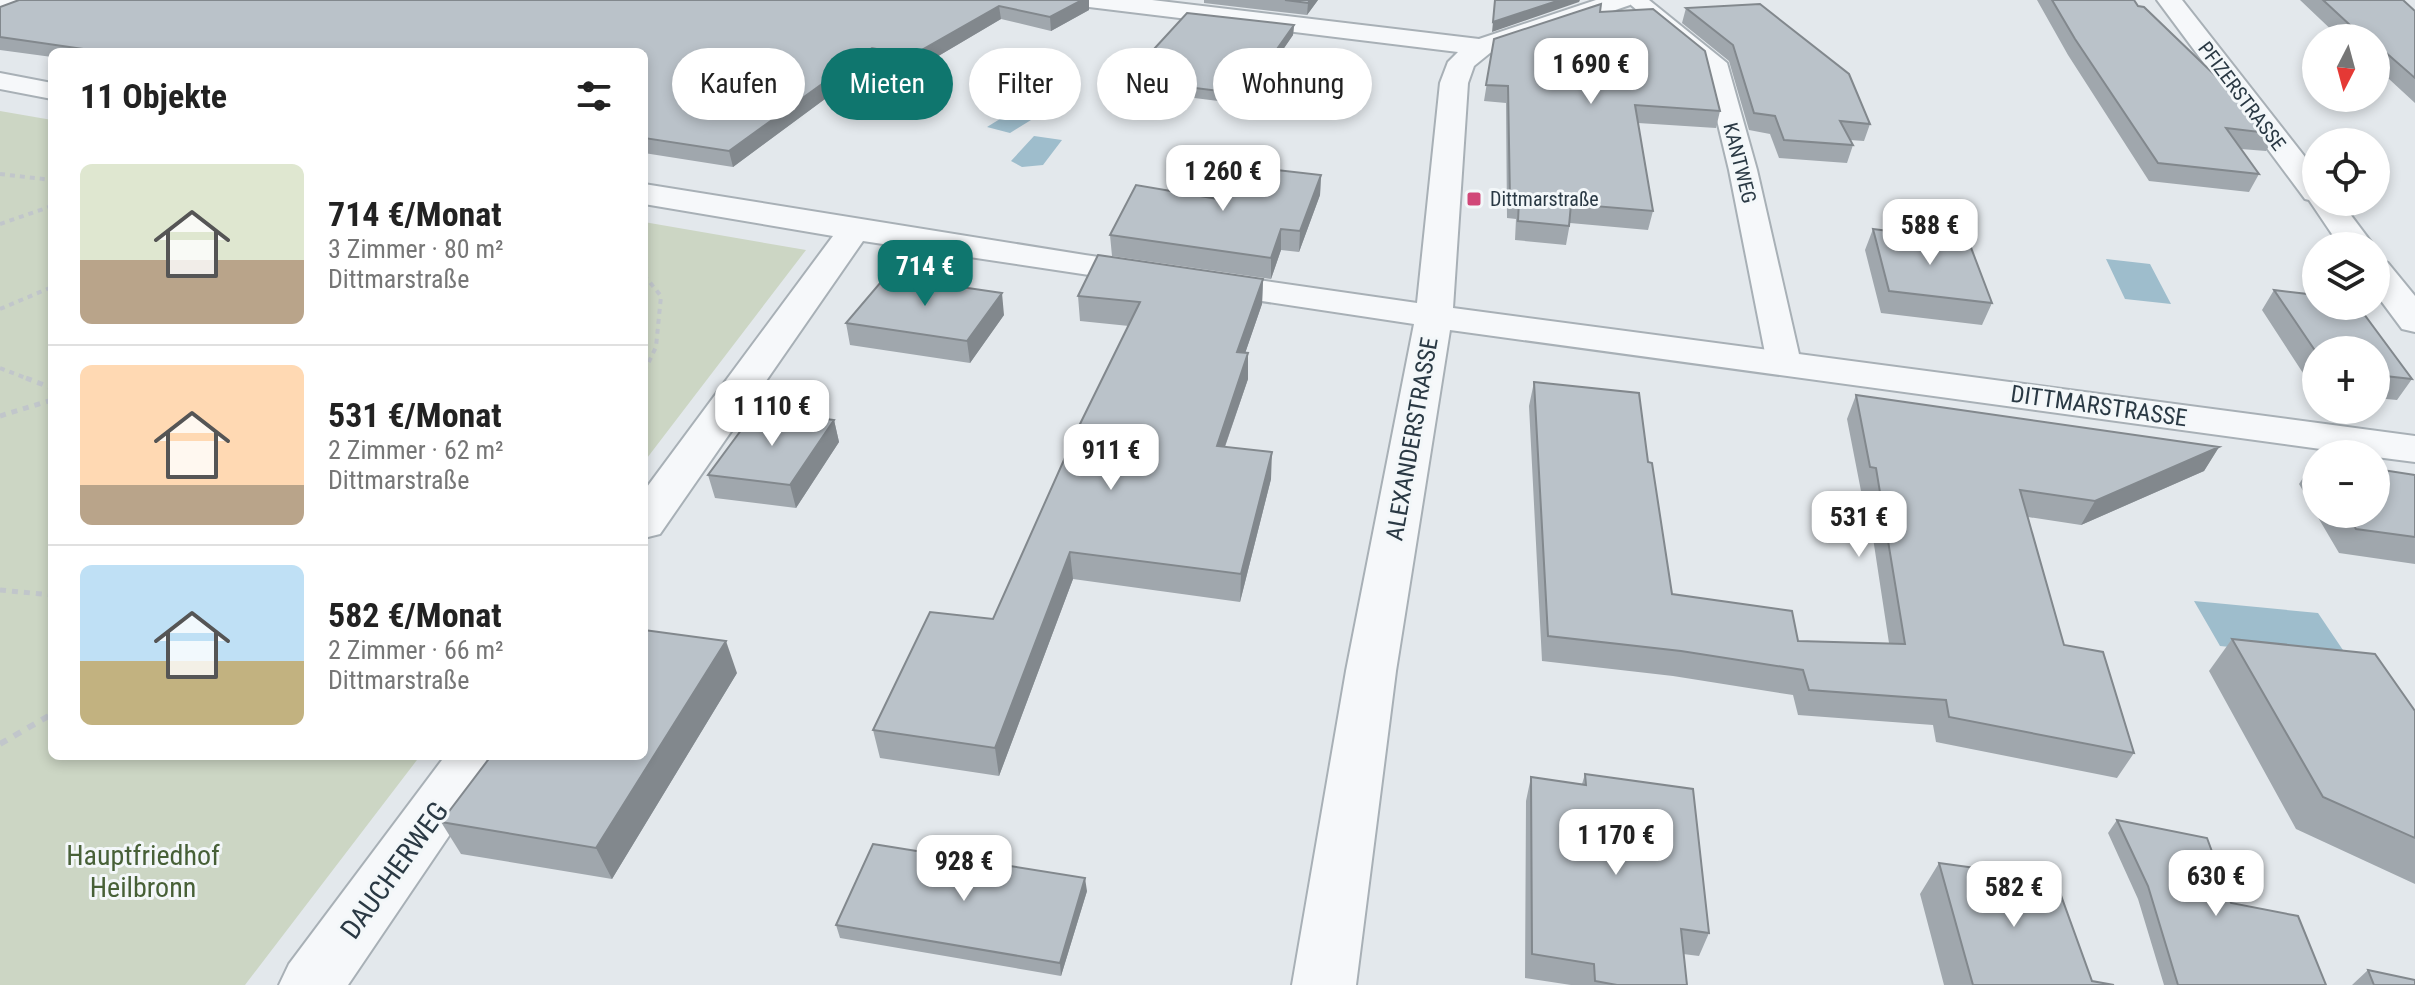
<!DOCTYPE html>
<html lang="de">
<head>
<meta charset="utf-8">
<style>
	body { margin:0; font-family:"Roboto Condensed",sans-serif; background:#f6f6f6; color:#222; height:100vh; display:flex; flex-direction:column; font-size:30px; white-space:nowrap }
	* { box-sizing:border-box; margin:0 }
	p { font-size:26px; color:#767676 }
	.icon { flex:none; width:44px; height:44px; fill:none; stroke:currentColor; stroke-width:2; stroke-linecap:round; stroke-linejoin:round }
	.map { position:relative; flex:1; overflow:hidden }
	.details { position:absolute; left:48px; top:48px; width:600px; height:712px; display:flex; flex-direction:column; background:#fff; border-radius:12px; box-shadow:0 4px 12px #0003 }
	.details>* { flex:none }
	.hud { position:absolute; left:672px; top:48px; width:760px; height:72px; display:flex; gap:16px }
	.needle { width:52px; rotate:186deg }
	.fabs { position:absolute; left:2302px; top:24px; display:grid; gap:16px }
	.fabs a { display:grid; place-items:center; width:88px; height:88px; border-radius:50%; background:#fff; box-shadow:0 4px 12px #0003; font-size:40px }
	.price { position:absolute; translate:-50% -68px; padding:0 18px; border-radius:16px; background:#fff; color:#222; font-size:26px; line-height:52px; filter:drop-shadow(0 2px 4px #0008) }
	.price::after { content:''; position:absolute; left:50%; top:48px; width:24px; height:18px; margin-left:-12px; background:inherit; clip-path:polygon(0 0,100% 0,50% 100%) }
	.price.active { background:#0f766e; color:#fff }
	ul { padding:0; list-style:none }
	li { display:flex; align-items:center; gap:24px; height:200px; padding:0 32px }
	li+li { border-top:2px solid #e0e0e0 }
	li span { display:grid; place-items:center; flex:none; width:224px; height:160px; border-radius:12px; color:#555 }
	li>.icon { margin-inline-start:auto }
	span .icon { width:96px; height:96px; fill:#fffc; stroke-width:1 }
	li b { font-size:34px }
	h2 { display:flex; justify-content:space-between; align-items:center; height:96px; padding:0 32px; font-size:34px }
	.tag { padding:0 28px; border-radius:36px; background:#fff; box-shadow:0 4px 12px #0003; font-size:28px; line-height:72px }
	.tag.active { background:#0f766e; color:#fff }
	.map>svg:first-child { display:block }
	.green { fill:#ccd6c4 }
	.water { fill:#9ebdcc }
	.lines { fill:none; stroke-linecap:round; stroke-linejoin:round }
	.service-casing { stroke:#a8b0b6; stroke-width:4 }
	.minor-casing { stroke:#a8b0b6; stroke-width:4 }
	.path-far2 { stroke:#c1c6cb; stroke-width:4; stroke-dasharray:5 5; stroke-linecap:butt }
	.path-far1 { stroke:#c1c6cb; stroke-width:5; stroke-dasharray:6 6; stroke-linecap:butt }
	.path { stroke:#c1c6cb; stroke-width:6; stroke-dasharray:8 8; stroke-linecap:butt }
	.service { fill:#f6f8fa; fill-rule:evenodd }
	.minor { fill:#f6f8fa; fill-rule:evenodd }
	.wall { fill:#a0a7ad }
	.shaded-wall { fill:#82888d }
	.building { fill:#bac2c9; stroke:#82888d; stroke-width:2 }
	.poi-dot { fill:#d14778; stroke:#f3f7f9; stroke-width:3 }
	.labels { text-anchor:middle; stroke-width:6; stroke-linejoin:round; paint-order:stroke }
	.far-street-label { font-size:20px; fill:#2a3944; stroke:#f3f7f9 }
	.far-poi-label { font-size:20px; fill:#2a3944; stroke:#f3f7f9; text-anchor:start }
	.street-label { font-size:24px; fill:#2a3944; stroke:#f3f7f9 }
	.near-park-label { font-size:28px; fill:#476037; stroke:#f3f7f9 }
	.near-street-label { font-size:28px; fill:#2a3944; stroke:#f3f7f9 }
</style>
</head>
<body>
<div class="map">
<svg width="2415" height="985" viewBox="0 0 2415 985">
	<rect width="100%" height="100%" fill="#e3e8ec"/>
	<path class="green" d="M 0,111 L 52,120 L 52,756 L 420,756 L 245,985 L 0,985 Z
		M 644,222 L 806,250 L 644,462 Z"/>
	<path class="water" d="M 1021,106 L 1044,112 L 1010,133 L 987,127 Z
		M 1034,136 L 1062,140 L 1043,165 L 1022,167 L 1011,161 Z
		M 2106,259 L 2150,264 L 2171,304 L 2125,299 Z
		M 2194,601 L 2318,613 L 2349,659 L 2220,646 Z"/>
	<g class="lines">
		<defs>
			<path id="service" d="M 1625,0 L 1649,0 L 1727,63 L 1757,170 L 1801,363 L 1796,370 L 1784,373 L 1772,370 L 1767,363 L 1729,170 L 1704,66 Z"/>
			<path id="minor" d="M 0,0 L 24,0 L 21,5 L 0,12 Z
				M 1077,0 L 1152,0 L 1479,39 L 1596,0 L 1633,0 L 1630,5 L 1490,53 L 1474,66 L 1468,83 L 1453,308 L 2415,436 L 2415,462 L 2376,457 L 2376,454 L 2357,454 L 1450,330 L 1396,671 L 1356,985 L 1292,985 L 1346,671 L 1414,324 L 863,241 L 660,534 L 644,538 L 644,491 L 833,236 L 644,204 L 644,184 L 1085,255 L 1417,303 L 1440,83 L 1448,62 L 1458,52 L 1089,7 L 1080,5 Z
				M 2157,0 L 2182,0 L 2316,171 L 2316,202 L 2341,202 L 2374,246 L 2340,246 L 2309,200 L 2305,199 Z
				M 0,73 L 52,83 L 52,99 L 0,89 Z
				M 2376,259 L 2388,263 L 2415,296 L 2415,332 L 2402,329 L 2376,294 Z
				M 445,756 L 503,756 L 348,985 L 279,985 L 289,964 Z"/>
		</defs>
		<use href="#service" class="service-casing"/>
		<use href="#minor" class="minor-casing"/>
		<path class="path-far2" d="M 0,174 L 52,180
			M 0,224 L 52,206
			M 644,275 L 661,296 L 656,347 L 644,372
			M 0,309 L 52,287
			M 0,368 L 31,380"/>
		<path class="path-far1" d="M 26,378 L 52,388
			M 0,416 L 52,400
			M 0,590 L 52,595"/>
		<path class="path" d="M 0,744 L 52,714"/>
		<use href="#service" class="service"/>
		<use href="#minor" class="minor"/>
	</g>
	<path class="wall" d="M 1089,0 L 1089,10 L 1051,31 L 1001,19 L 913,71 L 875,62 L 733,167 L 644,153 L 644,52 L 52,52 L 52,57 L 0,50 L 0,7 Z
		M 1204,0 L 1318,0 L 1307,15 L 1204,3 Z
		M 2037,0 L 2134,0 L 2138,6 L 2276,134 L 2266,151 L 2241,149 L 2259,174 L 2249,192 L 2149,181 L 2068,55 Z
		M 2300,0 L 2403,0 L 2415,11 L 2415,103 L 2376,67 L 2376,38 L 2340,38 Z
		M 1686,8 L 1870,124 L 1864,141 L 1850,140 L 1853,145 L 1847,163 L 1779,158 L 1770,134 L 1749,130 L 1729,61 L 1682,23 Z
		M 1600,12 L 1720,111 L 1716,128 L 1638,123 L 1653,211 L 1648,230 L 1570,223 L 1566,245 L 1515,240 L 1516,219 L 1507,218 L 1506,103 L 1484,101 L 1494,39 Z
		M 1294,25 L 1293,35 L 1256,89 L 1242,93 L 1234,103 L 1147,92 L 1147,88 L 1140,87 L 1140,77 L 1156,59 L 1154,59 L 1154,49 Z
		M 1321,175 L 1320,195 L 1299,252 L 1281,250 L 1271,279 L 1112,256 L 1110,235 L 1224,200 Z
		M 1873,229 L 1929,240 L 1992,303 L 1982,325 L 1881,313 L 1865,250 Z
		M 1263,279 L 1262,304 L 1245,353 L 1248,379 L 1225,447 L 1271,479 L 1240,602 L 1073,579 L 999,776 L 880,758 L 873,730 L 993,619 L 1129,326 L 1080,321 L 1078,296 Z
		M 2274,290 L 2316,295 L 2316,306 L 2358,306 L 2412,379 L 2397,400 L 2376,398 L 2376,350 L 2316,350 L 2316,391 L 2314,390 L 2262,310 Z
		M 1004,315 L 970,363 L 850,345 L 846,323 Z
		M 1534,382 L 1648,462 L 1672,594 L 1798,641 L 1889,643 L 1866,492 L 1861,491 L 1847,419 L 1856,395 L 2219,447 L 2204,471 L 2081,525 L 2028,517 L 2064,645 L 2134,753 L 2117,778 L 1936,742 L 1933,725 L 1798,715 L 1793,695 L 1673,676 L 1542,661 L 1529,406 Z
		M 834,420 L 839,442 L 796,508 L 715,498 L 708,475 Z
		M 2314,461 L 2316,461 L 2316,513 L 2299,484 Z
		M 2415,475 L 2415,564 L 2339,553 L 2316,514 L 2376,514 Z
		M 2232,639 L 2415,711 L 2415,884 L 2296,829 L 2209,671 Z
		M 737,673 L 612,879 L 461,854 L 441,822 Z
		M 1585,774 L 1709,933 L 1699,956 L 1683,954 L 1687,985 L 1571,985 L 1525,978 L 1526,801 L 1531,777 L 1582,784 Z
		M 2117,820 L 2231,903 L 2326,985 L 2164,985 L 2138,899 L 2108,833 Z
		M 1939,863 L 2092,981 L 2114,985 L 1944,985 L 1920,894 Z
		M 1087,891 L 1061,976 L 840,938 L 836,925 Z
		M 2368,970 L 2415,985 L 2352,985 Z"/>
	<path class="shaded-wall" d="M 1082,0 L 1089,0 L 1089,10 L 1051,31 L 1050,17 Z
		M 1310,0 L 1318,0 L 1307,15 L 1308,3 Z
		M 1560,0 L 1580,0 L 1579,2 L 1492,32 L 1493,22 Z
		M 999,6 L 1001,19 L 913,71 L 911,56 Z
		M 1294,25 L 1293,35 L 1256,89 L 1242,93 L 1234,103 L 1235,93 L 1242,82 Z
		M 872,48 L 875,62 L 733,167 L 729,151 Z
		M 1321,175 L 1320,195 L 1299,252 L 1300,231 Z
		M 1281,229 L 1281,250 L 1271,279 L 1271,258 Z
		M 1263,279 L 1262,304 L 1237,377 L 1237,352 Z
		M 1002,293 L 1004,315 L 970,363 L 967,341 Z
		M 1248,353 L 1248,379 L 1216,472 L 1217,446 Z
		M 834,420 L 839,442 L 796,508 L 790,485 Z
		M 2219,447 L 2204,471 L 2081,525 L 2095,501 Z
		M 1272,452 L 1271,479 L 1240,602 L 1241,574 Z
		M 1070,552 L 1073,579 L 999,776 L 995,748 Z
		M 726,641 L 737,673 L 612,879 L 596,848 Z
		M 1085,878 L 1087,891 L 1061,976 L 1060,963 Z"/>
	<path class="building" d="M 19,0 L 1082,0 L 1050,17 L 999,6 L 911,56 L 872,48 L 729,151 L 644,138 L 644,52 L 104,52 L 0,37 L 0,7 Z
		M 1285,0 L 1310,0 L 1308,3 Z
		M 1495,0 L 1560,0 L 1493,22 Z
		M 2052,0 L 2134,0 L 2138,6 L 2144,7 L 2276,134 L 2226,128 L 2259,174 L 2158,163 L 2075,39 Z
		M 2323,0 L 2403,0 L 2415,11 L 2415,78 L 2376,44 L 2376,38 L 2364,38 Z
		M 1601,4 L 1600,12 L 1653,9 L 1705,51 L 1720,111 L 1635,105 L 1653,211 L 1571,204 L 1569,226 L 1518,221 L 1519,200 L 1510,200 L 1508,86 L 1486,85 L 1494,39 Z
		M 1760,4 L 1849,74 L 1870,124 L 1840,121 L 1853,145 L 1784,140 L 1775,116 L 1754,113 L 1733,45 L 1686,8 Z
		M 1187,13 L 1294,25 L 1256,79 L 1242,82 L 1235,93 L 1147,82 L 1150,79 L 1140,77 L 1163,50 L 1154,49 Z
		M 1231,165 L 1321,175 L 1300,231 L 1281,229 L 1271,258 L 1110,235 L 1136,185 L 1224,200 Z
		M 1873,229 L 1928,236 L 1929,240 L 1970,245 L 1992,303 L 1889,291 Z
		M 1098,255 L 1263,279 L 1237,352 L 1248,353 L 1217,446 L 1272,452 L 1241,574 L 1070,552 L 995,748 L 873,730 L 930,612 L 993,619 L 1080,424 L 1140,302 L 1078,296 Z
		M 886,276 L 1002,293 L 967,341 L 846,323 Z
		M 2274,290 L 2316,295 L 2316,306 L 2358,306 L 2412,379 L 2376,375 L 2376,350 L 2316,350 L 2316,352 Z
		M 1534,382 L 1639,393 L 1648,462 L 1652,463 L 1672,594 L 1792,611 L 1798,641 L 1905,644 L 1876,468 L 1870,467 L 1856,395 L 2219,447 L 2095,501 L 2020,490 L 2064,645 L 2103,652 L 2134,753 L 1949,717 L 1946,700 L 1809,690 L 1803,670 L 1681,651 L 1548,636 Z
		M 756,410 L 834,420 L 790,485 L 708,475 Z
		M 2376,469 L 2415,475 L 2415,537 L 2356,529 L 2347,514 L 2376,514 Z
		M 644,630 L 726,641 L 596,848 L 441,822 L 491,756 L 644,756 Z
		M 2232,639 L 2375,654 L 2415,711 L 2415,838 L 2323,797 Z
		M 1585,774 L 1693,789 L 1709,933 L 1681,929 L 1687,985 L 1617,985 L 1595,981 L 1594,964 L 1532,954 L 1531,777 L 1586,785 Z
		M 2117,820 L 2207,838 L 2231,903 L 2298,916 L 2326,985 L 2178,985 L 2148,886 Z
		M 873,844 L 1085,878 L 1060,963 L 836,925 Z
		M 1939,863 L 2055,879 L 2092,981 L 2114,985 L 1973,985 Z
		M 2368,970 L 2415,980 L 2415,985 L 2374,985 Z"/>
	<rect class="poi-dot" x="1466" y="191" width="16" height="16" rx="4"/>
	<g class="labels">
		<g class="far-street-label">
			<text transform="translate(2242 96) rotate(53)" y="7">PFIZERSTRASSE</text>
			<text transform="translate(1740 163) rotate(76)" y="7">KANTWEG</text>
		</g>
		<g class="far-poi-label">
			<text x="1490" y="206">Dittmarstraße</text>
		</g>
		<g class="street-label">
			<text transform="translate(2099 406) rotate(8)" y="8">DITTMARSTRASSE</text>
			<text transform="translate(1412 439) rotate(-80)" y="8">ALEXANDERSTRASSE</text>
		</g>
		<g class="near-park-label">
			<text x="143" y="865">Hauptfriedhof<tspan x="143" dy="32">Heilbronn</tspan></text>
		</g>
		<g class="near-street-label">
			<text transform="translate(394 870) rotate(-54)" y="10">DAUCHERWEG</text>
		</g>
	</g>
</svg>
<div class="fabs">
<a><svg class="needle" viewBox="-14 -14 28 28"><path d="M0-13l5 13h-10z" fill="#e53935"/><path d="M0 13l5-13h-10z" fill="#767676"/></svg></a>
<a><svg class="icon" aria-label="locate" viewBox="0 0 24 24"><circle cx="12" cy="12" r="6"/><path d="M12 2v4M12 18v4M2 12h4M18 12h4"/></svg></a>
<a><svg class="icon" aria-label="layers" viewBox="0 0 24 24"><path d="M12 4l9 5-9 5-9-5zM3 14l9 5 9-5"/></svg></a>
<a>+</a>
<a>−</a>
</div>
<b class="price" style="left:1591px;top:106px">1 690 €</b>
<b class="price" style="left:1223px;top:213px">1 260 €</b>
<b class="price" style="left:1930px;top:267px">588 €</b>
<b class="price active" style="left:925px;top:308px">714 €</b>
<b class="price" style="left:772px;top:448px">1 110 €</b>
<b class="price" style="left:1111px;top:492px">911 €</b>
<b class="price" style="left:1859px;top:559px">531 €</b>
<b class="price" style="left:1616px;top:877px">1 170 €</b>
<b class="price" style="left:964px;top:903px">928 €</b>
<b class="price" style="left:2216px;top:918px">630 €</b>
<b class="price" style="left:2014px;top:929px">582 €</b>
<div class="hud">
<a class="tag">Kaufen</a>
<a class="tag active">Mieten</a>
<a class="tag">Filter</a>
<a class="tag">Neu</a>
<a class="tag">Wohnung</a>
</div>
<section class="details">
<h2>11 Objekte<svg class="icon" aria-label="filters" viewBox="0 0 24 24"><path d="M4 7h16M4 17h16"/><circle cx="9" cy="7" r="2"/><circle cx="15" cy="17" r="2"/></svg></h2>
<ul>
<li><span style="background:linear-gradient(#dfe7d0 60%,#b9a48a 0)"><svg class="icon" aria-label="home" viewBox="0 0 24 24"><path d="M3 11l9-7 9 7M6 9v11h12V9"/></svg></span><div><b>714 €/Monat</b><p>3 Zimmer · 80 m²</p><p>Dittmarstraße</p></div></li>
<li><span style="background:linear-gradient(#ffd9b3 75%,#b9a48a 0)"><svg class="icon" aria-label="home" viewBox="0 0 24 24"><path d="M3 11l9-7 9 7M6 9v11h12V9"/></svg></span><div><b>531 €/Monat</b><p>2 Zimmer · 62 m²</p><p>Dittmarstraße</p></div></li>
<li><span style="background:linear-gradient(#bfe0f5 60%,#c2b280 0)"><svg class="icon" aria-label="home" viewBox="0 0 24 24"><path d="M3 11l9-7 9 7M6 9v11h12V9"/></svg></span><div><b>582 €/Monat</b><p>2 Zimmer · 66 m²</p><p>Dittmarstraße</p></div></li>
</ul>
</section>
</div>
</body>
</html>
